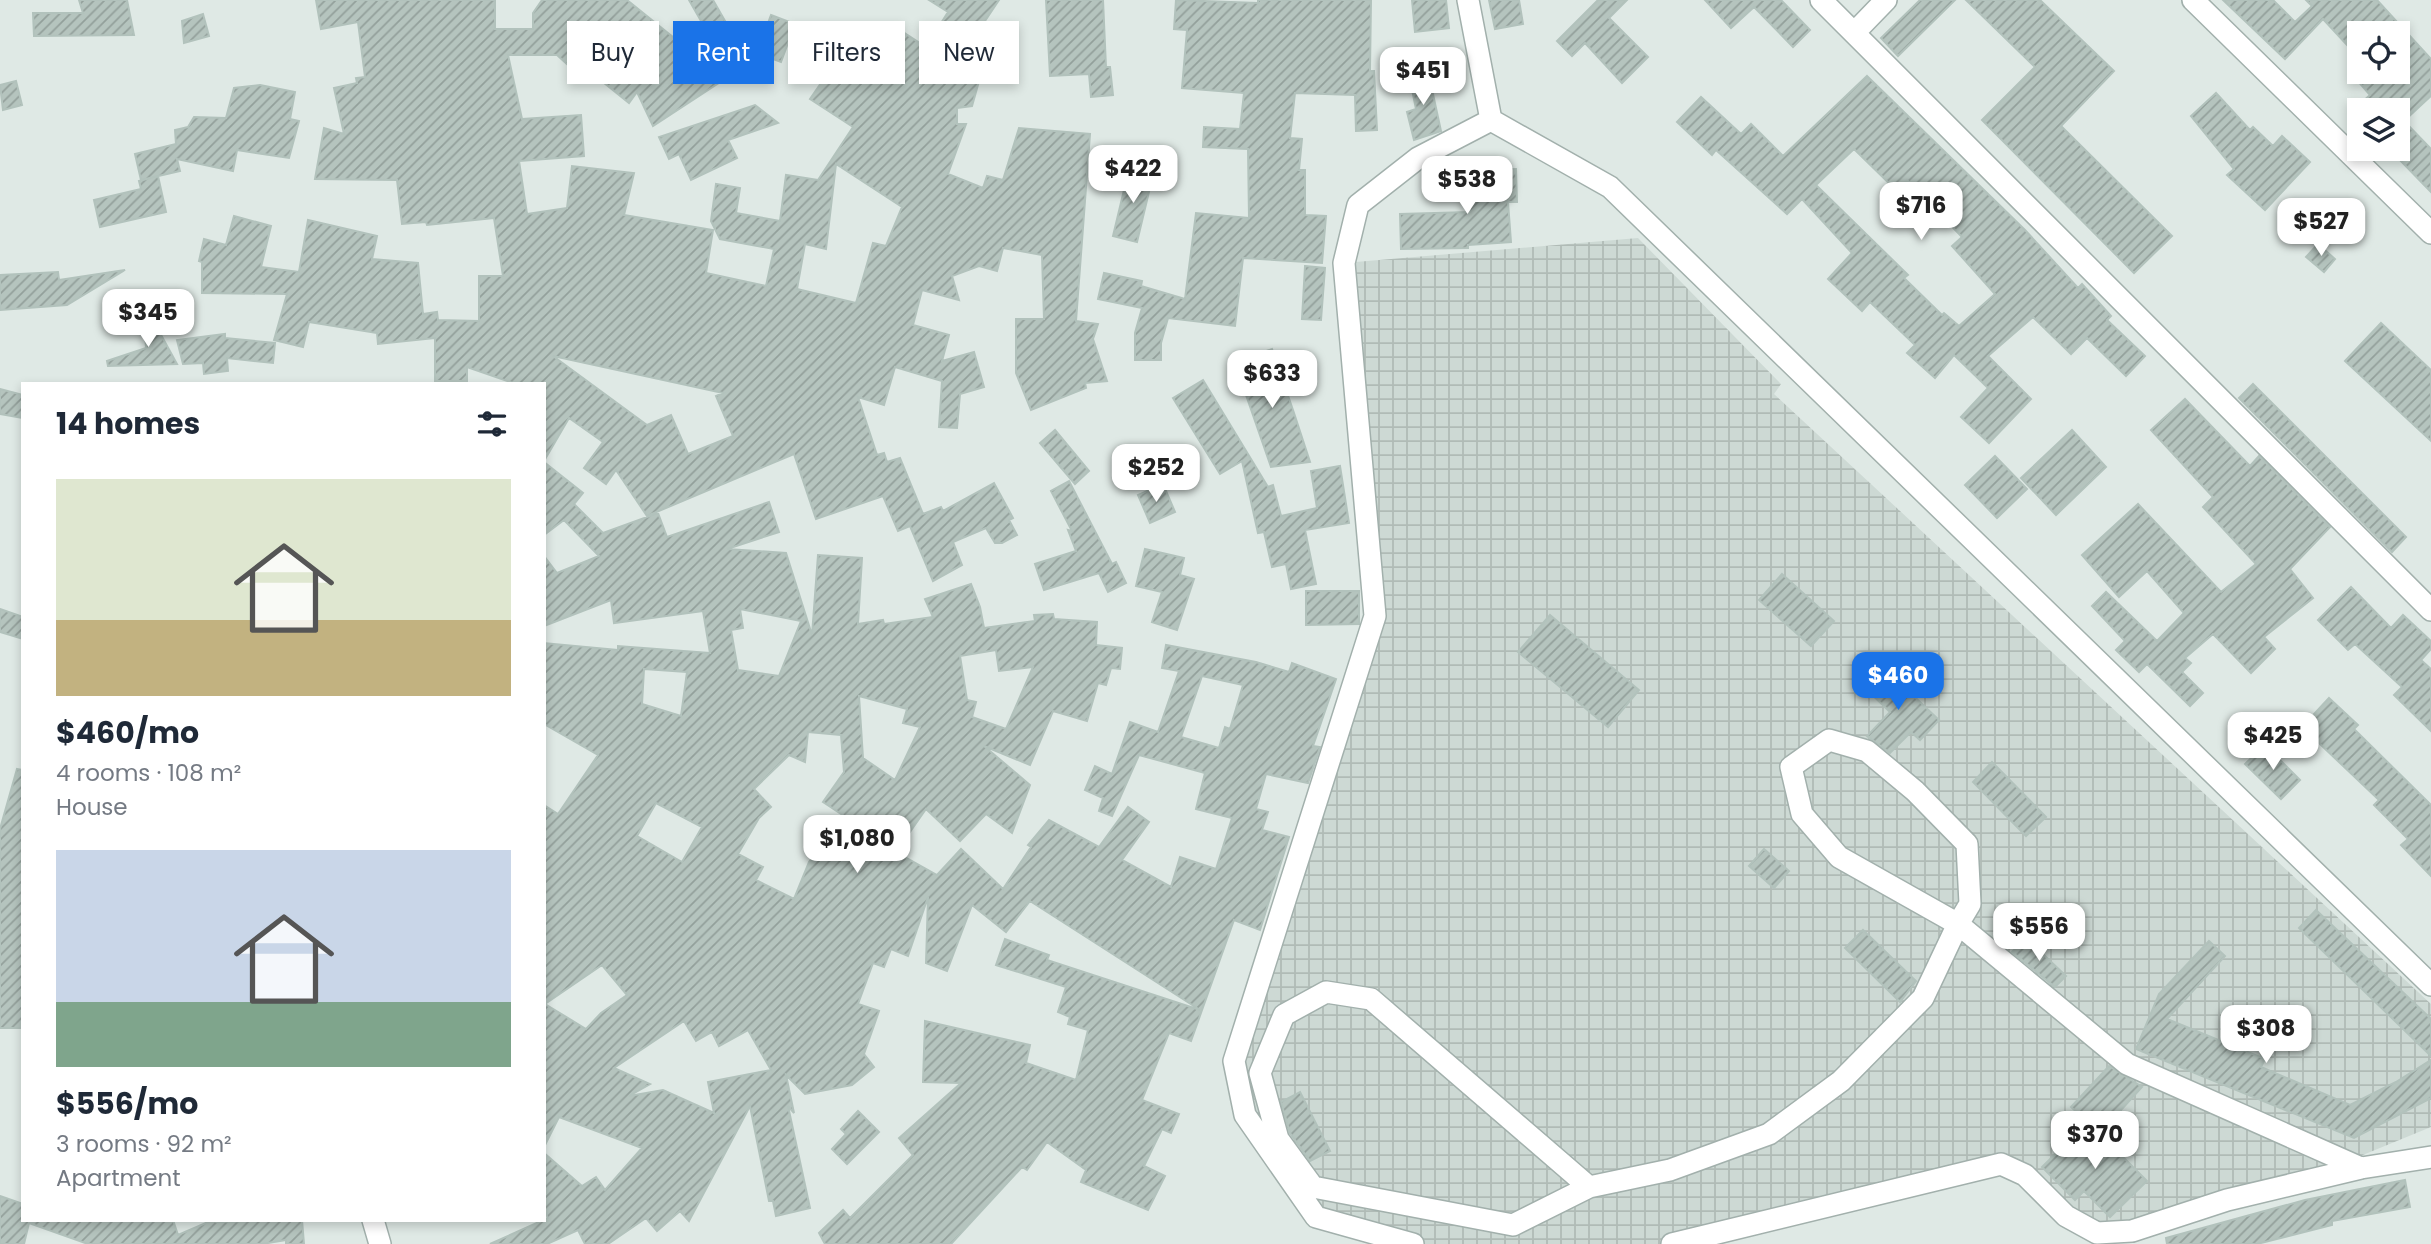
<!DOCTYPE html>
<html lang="en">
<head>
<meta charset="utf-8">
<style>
	body { margin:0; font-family:Poppins,sans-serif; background:#f6f6f7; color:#1f2937; height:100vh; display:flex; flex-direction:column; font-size:26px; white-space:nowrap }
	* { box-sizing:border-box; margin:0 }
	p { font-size:23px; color:#747a83 }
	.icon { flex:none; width:38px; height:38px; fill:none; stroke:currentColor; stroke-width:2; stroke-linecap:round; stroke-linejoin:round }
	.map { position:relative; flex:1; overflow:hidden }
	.panel { position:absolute; left:21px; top:382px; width:525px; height:840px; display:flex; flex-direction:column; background:#fff; border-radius:0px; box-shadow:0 4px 10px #0003 }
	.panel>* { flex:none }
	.top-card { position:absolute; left:567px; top:21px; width:665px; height:63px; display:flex; gap:14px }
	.buttons { position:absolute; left:2347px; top:21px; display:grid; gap:14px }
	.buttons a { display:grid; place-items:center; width:63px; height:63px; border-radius:0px; background:#fff; box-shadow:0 4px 10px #0003; font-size:35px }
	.price { position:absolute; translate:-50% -60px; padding:0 16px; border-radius:14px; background:#fff; color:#222; font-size:23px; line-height:46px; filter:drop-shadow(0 2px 4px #0008) }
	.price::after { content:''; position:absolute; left:50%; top:42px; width:21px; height:16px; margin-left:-10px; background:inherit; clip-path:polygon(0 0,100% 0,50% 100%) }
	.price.on { background:#1a73e8; color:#fff }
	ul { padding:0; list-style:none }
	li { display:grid; align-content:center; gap:14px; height:371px; padding:0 35px }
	li span { display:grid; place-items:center; height:217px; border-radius:0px; color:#555 }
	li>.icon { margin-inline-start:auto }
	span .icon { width:126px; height:126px; fill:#fffc; stroke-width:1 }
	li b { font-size:30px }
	h2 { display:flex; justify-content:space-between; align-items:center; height:84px; padding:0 35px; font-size:30px }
	.pill { padding:0 24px; border-radius:0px; background:#fff; box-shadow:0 4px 10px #0003; font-size:24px; line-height:63px }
	.pill.on { background:#1a73e8; color:#fff }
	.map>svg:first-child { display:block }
	.industrial { fill:url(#industrial-grid) }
	.building { fill:url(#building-hatch); stroke:#b2c2bc; stroke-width:2; fill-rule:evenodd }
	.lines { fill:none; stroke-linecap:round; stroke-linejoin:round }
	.minor-casing { stroke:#a2b0ac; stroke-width:24 }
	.minor { stroke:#fff; stroke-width:21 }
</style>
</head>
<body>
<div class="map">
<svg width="2431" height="1244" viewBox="0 0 2431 1244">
	<defs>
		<pattern id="industrial-grid" width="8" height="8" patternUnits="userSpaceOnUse" patternTransform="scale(1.75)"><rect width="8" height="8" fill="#cdd9d4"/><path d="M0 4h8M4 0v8" fill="none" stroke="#b0bbb6"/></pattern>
		<pattern id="building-hatch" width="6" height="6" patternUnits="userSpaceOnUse" patternTransform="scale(1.75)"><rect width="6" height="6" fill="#b5c4be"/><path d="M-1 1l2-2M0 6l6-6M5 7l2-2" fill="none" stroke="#93a09b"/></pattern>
	</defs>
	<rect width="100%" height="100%" fill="#dfe9e5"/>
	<path class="industrial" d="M 1638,238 L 1781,384 L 1774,394 L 2431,1004 L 2431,1127 L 2358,1157 L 2097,1233 L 2001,1164 L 1672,1244 L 1413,1244 L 1316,1217 L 1245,1115 L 1234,1061 L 1375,616 L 1344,263 Z"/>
	<path class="building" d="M 79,0 L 127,0 L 134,35 L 34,36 L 33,13 L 83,13 Z
		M 316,0 L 495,0 L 495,29 L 533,29 L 533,13 L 542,0 L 627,0 L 725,79 L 653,126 L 637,92 L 629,103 L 578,62 L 579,75 L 557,55 L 508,55 L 522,119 L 581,115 L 584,156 L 519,161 L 527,214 L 567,208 L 572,166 L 634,173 L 624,215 L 713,230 L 706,273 L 766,286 L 774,249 L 720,239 L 711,221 L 716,184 L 740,188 L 736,213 L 780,221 L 786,175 L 818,180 L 853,127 L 810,99 L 821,83 L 851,72 L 855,75 L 889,23 L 926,47 L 948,12 L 929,0 L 999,0 L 975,36 L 990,42 L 972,106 L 957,108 L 957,124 L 966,124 L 948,174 L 983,188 L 987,176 L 1003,180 L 1019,128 L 1090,134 L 1076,321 L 1098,324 L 1093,339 L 1107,381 L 1085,383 L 1086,388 L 1031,410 L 1016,373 L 1016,319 L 1044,319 L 1042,255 L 1003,248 L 997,271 L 979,266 L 952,276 L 959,300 L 922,290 L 913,325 L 949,335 L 942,361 L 974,352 L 984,387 L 960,394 L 957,428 L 939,427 L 942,381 L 895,367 L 884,405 L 858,397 L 877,455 L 884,453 L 887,462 L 900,458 L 923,514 L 941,507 L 943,511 L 994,483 L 1013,518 L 1009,520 L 1017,535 L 1002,543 L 995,543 L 986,528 L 953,542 L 962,565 L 933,581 L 910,526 L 898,531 L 883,496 L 816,519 L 794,454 L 647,516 L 616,470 L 606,484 L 584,468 L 603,442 L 569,418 L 544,461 L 544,383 L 513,383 L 467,367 L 467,381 L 435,381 L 435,338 L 378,344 L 377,333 L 309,322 L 303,347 L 274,340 L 287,294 L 202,293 L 202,262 L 199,261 L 204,239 L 226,245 L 234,216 L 271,226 L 261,267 L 299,272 L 308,220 L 377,236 L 372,259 L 418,263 L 423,314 L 437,312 L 438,320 L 479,321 L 479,276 L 503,276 L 494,218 L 427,225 L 426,222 L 402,224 L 397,180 L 315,179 L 324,128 L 344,134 L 334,88 L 357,83 L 356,78 L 365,77 L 358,22 L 321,29 ZM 836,164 L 902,207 L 886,246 L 873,243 L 856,303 L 797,289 L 805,244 L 826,249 ZM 553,356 L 723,393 L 716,396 L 733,436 L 688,454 L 671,415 L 647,425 Z
		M 689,0 L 713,0 L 740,47 L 709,35 Z
		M 1046,0 L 1103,0 L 1106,67 L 1110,67 L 1113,95 L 1091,97 L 1089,74 L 1050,76 Z
		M 1176,0 L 1258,3 L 1258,0 L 1371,0 L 1370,71 L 1374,71 L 1377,130 L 1356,131 L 1355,95 L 1295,93 L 1290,138 L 1302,139 L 1299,170 L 1305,170 L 1305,215 L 1326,216 L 1322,263 L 1243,258 L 1235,326 L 1168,318 L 1161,343 L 1161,360 L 1135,360 L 1135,333 L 1142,308 L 1098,299 L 1104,273 L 1142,281 L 1141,286 L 1185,299 L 1196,213 L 1249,218 L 1248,149 L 1203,147 L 1204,127 L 1240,129 L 1244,93 L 1182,88 L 1187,30 L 1174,29 Z
		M 1412,0 L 1446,0 L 1449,28 L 1415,32 Z
		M 1489,0 L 1519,0 L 1523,24 L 1495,29 Z
		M 1598,0 L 1627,0 L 1609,18 L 1648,57 L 1622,83 L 1585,43 L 1572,56 L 1557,41 Z
		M 1705,0 L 1781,0 L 1810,30 L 1793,47 L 1754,7 L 1731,28 Z
		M 1920,0 L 1955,0 L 1898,56 L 1881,38 Z
		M 1966,0 L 2040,0 L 2114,71 L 2061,126 L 2172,236 L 2134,273 L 1982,120 L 2035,67 Z
		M 2223,0 L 2273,0 L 2295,22 L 2312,6 L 2306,0 L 2377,0 L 2431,59 L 2431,96 L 2404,121 L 2431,149 L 2431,192 L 2398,158 L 2398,110 L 2353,110 L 2370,95 L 2350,72 L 2398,72 L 2398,33 L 2359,33 L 2359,58 L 2323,19 L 2285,59 Z
		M 203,14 L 209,36 L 184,43 L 182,21 Z
		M 771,15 L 795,24 L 781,62 L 757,53 Z
		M 1428,71 L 1441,131 L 1414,140 L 1407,112 L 1416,109 L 1409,75 Z
		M 1867,76 L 2025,230 L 2078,288 L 2082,284 L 2111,316 L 2107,320 L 2145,356 L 2126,376 L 2087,338 L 2071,354 L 2033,317 L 1988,356 L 2031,399 L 1989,443 L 1961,417 L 1988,388 L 1954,355 L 1935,378 L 1907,353 L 1915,345 L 1870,302 L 1862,311 L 1828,279 L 1852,253 L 1802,199 L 1787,214 L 1716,150 L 1712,155 L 1677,122 L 1701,97 L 1741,134 L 1751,124 L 1783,156 ZM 1854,149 L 1897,191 L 1907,180 L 1962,237 L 1952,246 L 1995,294 L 1959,326 L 1944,313 L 1942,315 L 1904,278 L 1908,275 L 1816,185 Z
		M 16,81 L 22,105 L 3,110 L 0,85 Z
		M 260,85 L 295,92 L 290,119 L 299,121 L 289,158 L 237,150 L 233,171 L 177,159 L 180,171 L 141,180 L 135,154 L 176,144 L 175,130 L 188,127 L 194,117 L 226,118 L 234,88 Z
		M 2216,93 L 2250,130 L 2253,127 L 2273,146 L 2282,136 L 2310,162 L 2265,210 L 2227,175 L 2234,169 L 2191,116 Z
		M 755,105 L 778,123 L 728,140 L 737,158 L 691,180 L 679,154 L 669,159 L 659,137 Z
		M 1129,169 L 1153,175 L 1137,242 L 1113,236 Z
		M 1516,169 L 1517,202 L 1508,202 L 1511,242 L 1468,245 L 1468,248 L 1401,249 L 1400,214 L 1470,212 L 1469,170 Z
		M 158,176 L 166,212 L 100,227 L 94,200 L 141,189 L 139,181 Z
		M 2318,244 L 2335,259 L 2324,272 L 2306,257 Z
		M 1305,266 L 1325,268 L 1321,320 L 1302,319 Z
		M 125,270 L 67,305 L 0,310 L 0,275 L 58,272 L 59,280 Z
		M 143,302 L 177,364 L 108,366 L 107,361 L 146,348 Z
		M 2381,323 L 2431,370 L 2431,441 L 2345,361 Z
		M 225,334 L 225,338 L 275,343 L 273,363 L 227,358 L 228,371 L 204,374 L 203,363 L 183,364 L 177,340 Z
		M 1272,349 L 1294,413 L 1310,462 L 1271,467 L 1237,369 L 1237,361 Z
		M 1203,380 L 1268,487 L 1273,485 L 1281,516 L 1317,508 L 1311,471 L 1340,466 L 1349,523 L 1305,530 L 1316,584 L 1291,589 L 1286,564 L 1272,567 L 1264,532 L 1258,533 L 1242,461 L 1220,474 L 1173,398 Z
		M 2253,384 L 2406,537 L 2392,552 L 2239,398 Z
		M 0,389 L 23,395 L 23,418 L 0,414 Z
		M 2185,399 L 2250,466 L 2259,456 L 2330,527 L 2290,569 L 2313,598 L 2264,637 L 2275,649 L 2251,673 L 2213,634 L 2185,658 L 2191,663 L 2182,672 L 2203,693 L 2190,706 L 2147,664 L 2139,672 L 2116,650 L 2125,641 L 2092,606 L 2106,592 L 2157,641 L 2184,613 L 2147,571 L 2119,597 L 2082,555 L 2138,504 L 2221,592 L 2256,564 L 2203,507 L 2213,497 L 2151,430 Z
		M 1055,430 L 1089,471 L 1075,484 L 1040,443 Z
		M 2072,430 L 2106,467 L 2056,515 L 2021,478 Z
		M 1995,456 L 2027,489 L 1997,518 L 1965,485 Z
		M 544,462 L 583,493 L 574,504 L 603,533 L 658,513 L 667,537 L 769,502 L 779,532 L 727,549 L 786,553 L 812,635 L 818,555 L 862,558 L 858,624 L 883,620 L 884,624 L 933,617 L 925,599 L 971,584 L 980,607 L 984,628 L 1035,621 L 1034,615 L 1053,614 L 1054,619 L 1097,622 L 1096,645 L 1122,648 L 1120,669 L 1111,668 L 1106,685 L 1098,683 L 1087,721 L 1053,711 L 1030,765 L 984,746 L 1030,785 L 1012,833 L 986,814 L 960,841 L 926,809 L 896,852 L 937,875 L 961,849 L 1003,889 L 1031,847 L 1028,845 L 1049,820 L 1099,847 L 1128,807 L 1149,822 L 1122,860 L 1171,887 L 1180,857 L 1216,869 L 1232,818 L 1196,809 L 1205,773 L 1139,755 L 1112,816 L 1099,811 L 1103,798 L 1085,790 L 1095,766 L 1112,774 L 1130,722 L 1158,732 L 1179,671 L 1162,668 L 1166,645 L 1256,662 L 1289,672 L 1292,663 L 1336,679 L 1313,746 L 1320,747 L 1308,783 L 1266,774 L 1256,809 L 1268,812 L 1262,830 L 1289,837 L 1260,930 L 1234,920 L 1191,1041 L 1169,1033 L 1142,1100 L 1179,1114 L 1171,1133 L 1162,1129 L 1144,1166 L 1165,1176 L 1148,1210 L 1081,1182 L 1086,1170 L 1047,1142 L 1027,1170 L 1022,1167 L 951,1244 L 825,1244 L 819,1233 L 843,1210 L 850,1218 L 913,1155 L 899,1138 L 961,1083 L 923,1082 L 925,1021 L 1030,1045 L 1026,1063 L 1076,1080 L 1088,1030 L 1068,1024 L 1070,1017 L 1058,1012 L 1066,987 L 996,965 L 1005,939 L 1049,955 L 1047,960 L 1200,1010 L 1030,901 L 1006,932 L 972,905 L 947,971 L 926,963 L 928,897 L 908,956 L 891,949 L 884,967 L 873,963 L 858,1004 L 879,1011 L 864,1054 L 874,1067 L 852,1085 L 805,1094 L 786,1075 L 794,1113 L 788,1106 L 810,1208 L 776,1216 L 773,1201 L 769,1201 L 750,1106 L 689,1221 L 680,1211 L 657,1231 L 646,1218 L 608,1244 L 585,1244 L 578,1230 L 547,1244 L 490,1244 L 548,1218 L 544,1210 L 544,1153 L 582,1186 L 596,1177 L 605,1190 L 642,1148 L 559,1117 L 544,1147 L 544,805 L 558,814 L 598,755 L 544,724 L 544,643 L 618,650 L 618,646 L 710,653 L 703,611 L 614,623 L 611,600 L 544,626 L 544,556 L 557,573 L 599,556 L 564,520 L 544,535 ZM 740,609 L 801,621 L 779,676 L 738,670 L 731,630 L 743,628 ZM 996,650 L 999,671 L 1033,667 L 1006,729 L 972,717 L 976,702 L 967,700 L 960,656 ZM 644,669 L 687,672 L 681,716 L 642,704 ZM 1202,676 L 1243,685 L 1230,729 L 1225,727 L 1219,748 L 1181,737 ZM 859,696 L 907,709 L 903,723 L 920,727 L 895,780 L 863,758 ZM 808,732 L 841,735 L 844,772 L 823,802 L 844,816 L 809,862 L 794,899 L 756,880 L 763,867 L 738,854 L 759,818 L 771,807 L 754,789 L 789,755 L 805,762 ZM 656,803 L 702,827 L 682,862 L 637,836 ZM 602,965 L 627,995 L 601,1013 L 586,1029 L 545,1004 ZM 684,1021 L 696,1041 L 712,1032 L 719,1046 L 748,1030 L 771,1070 L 708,1082 L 714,1113 L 663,1090 L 629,1096 L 650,1084 L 614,1068 Z
		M 1069,481 L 1112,564 L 1116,562 L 1126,583 L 1108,592 L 1099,573 L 1044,590 L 1035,564 L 1076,551 L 1068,530 L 1072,531 L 1051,491 Z
		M 1163,484 L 1175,512 L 1150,523 L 1138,495 Z
		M 1145,549 L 1184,558 L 1180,575 L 1194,579 L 1177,630 L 1152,622 L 1162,592 L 1136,586 Z
		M 1782,574 L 1834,621 L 1811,646 L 1759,600 Z
		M 2351,587 L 2391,628 L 2403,615 L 2431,641 L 2431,649 L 2421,660 L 2431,669 L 2431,731 L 2394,695 L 2402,687 L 2355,644 L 2348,650 L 2318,620 Z
		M 1306,591 L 1359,591 L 1359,624 L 1306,625 Z
		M 0,609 L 23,617 L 23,639 L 0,632 Z
		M 1550,615 L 1639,690 L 1608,727 L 1518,652 Z
		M 1883,667 L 1939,720 L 1920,740 L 1911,732 L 1890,753 L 1867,736 L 1890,712 L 1864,687 Z
		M 2329,698 L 2358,725 L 2354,729 L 2431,805 L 2431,876 L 2401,845 L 2408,839 L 2374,805 L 2379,800 L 2302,727 Z
		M 2265,745 L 2300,780 L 2281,799 L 2245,764 Z
		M 1992,762 L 2046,817 L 2026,836 L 1973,782 Z
		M 17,769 L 23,770 L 23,1028 L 0,1028 L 0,829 Z
		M 1764,849 L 1789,871 L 1774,888 L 1749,866 Z
		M 2316,910 L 2431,1019 L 2431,1056 L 2299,928 Z
		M 1863,930 L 1916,981 L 1900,1002 L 1845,948 Z
		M 2026,938 L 2066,976 L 2055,987 L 2012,952 Z
		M 2209,941 L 2225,956 L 2167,1019 L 2265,1059 L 2261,1067 L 2350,1105 L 2396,1082 L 2431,1060 L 2431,1098 L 2354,1138 L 2136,1049 L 2159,994 Z
		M 2109,1066 L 2142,1087 L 2100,1133 L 2071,1107 Z
		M 1300,1092 L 1330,1151 L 1310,1161 L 1290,1133 L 1281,1102 Z
		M 858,1111 L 879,1132 L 847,1164 L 832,1149 L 846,1134 L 841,1129 Z
		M 2088,1122 L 2147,1181 L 2110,1217 L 2084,1191 L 2075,1200 L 2042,1167 Z
		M 2405,1180 L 2410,1207 L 2332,1221 L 2332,1225 L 2257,1244 L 2167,1244 L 2166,1238 L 2305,1200 Z
		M 0,1196 L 23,1204 L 23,1220 L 173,1220 L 178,1235 L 213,1220 L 216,1222 L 302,1220 L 304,1244 L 286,1244 L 286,1240 L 262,1244 L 88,1244 L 29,1223 L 24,1244 L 0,1244 Z"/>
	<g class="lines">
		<defs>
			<path id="minor" d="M 1468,0 L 1491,120 L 1610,187 L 2431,985
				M 1821,0 L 2431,610
				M 2193,0 L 2431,233
				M 1854,33 L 1886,0
				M 1589,1187 L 1513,1225 L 1313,1187 L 1278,1139 L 1260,1073 L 1284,1015 L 1326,992 L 1371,999 L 1589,1187 L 1670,1170 L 1769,1134 L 1841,1081 L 1923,998 L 1958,924 L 1839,857 L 1802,814 L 1791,767 L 1829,740 L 1867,751 L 1915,791 L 1967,844 L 1970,904 L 1958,924 L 2127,1064 L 2361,1168
				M 373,1220 L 380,1244
				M 1413,1244 L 1316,1217 L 1245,1115 L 1234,1061 L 1375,616 L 1344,263 L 1358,205 L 1418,158 L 1491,120
				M 1672,1244 L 2001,1164 L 2025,1175 L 2066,1216 L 2097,1233 L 2132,1231 L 2227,1200 L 2361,1168 L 2431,1157"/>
		</defs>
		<use href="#minor" class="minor-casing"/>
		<use href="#minor" class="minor"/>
	</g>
</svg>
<div class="buttons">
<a><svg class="icon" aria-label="locate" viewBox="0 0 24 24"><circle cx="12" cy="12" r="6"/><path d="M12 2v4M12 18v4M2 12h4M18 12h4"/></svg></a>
<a><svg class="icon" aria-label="layers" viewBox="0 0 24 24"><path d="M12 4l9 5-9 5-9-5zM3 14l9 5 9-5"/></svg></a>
</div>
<b class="price" style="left:1423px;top:107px">$451</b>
<b class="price" style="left:1133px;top:205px">$422</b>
<b class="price" style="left:1467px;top:216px">$538</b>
<b class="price" style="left:1921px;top:242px">$716</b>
<b class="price" style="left:2321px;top:258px">$527</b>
<b class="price" style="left:148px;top:349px">$345</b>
<b class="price" style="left:1272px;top:410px">$633</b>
<b class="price" style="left:1156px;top:504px">$252</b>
<b class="price on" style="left:1898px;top:712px">$460</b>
<b class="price" style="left:2273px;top:772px">$425</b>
<b class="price" style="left:857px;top:875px">$1,080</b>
<b class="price" style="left:2039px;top:963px">$556</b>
<b class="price" style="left:2266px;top:1065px">$308</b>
<b class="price" style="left:2095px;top:1171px">$370</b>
<div class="top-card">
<a class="pill">Buy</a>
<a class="pill on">Rent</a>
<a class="pill">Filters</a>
<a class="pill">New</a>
</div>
<section class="panel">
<h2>14 homes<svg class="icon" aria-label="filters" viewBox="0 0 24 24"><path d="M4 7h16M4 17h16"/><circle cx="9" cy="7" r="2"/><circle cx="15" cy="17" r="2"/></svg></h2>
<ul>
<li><span style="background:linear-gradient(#dfe7d0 65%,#c2b280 0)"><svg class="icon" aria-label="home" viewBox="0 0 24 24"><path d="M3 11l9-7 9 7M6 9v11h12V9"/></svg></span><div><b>$460/mo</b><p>4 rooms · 108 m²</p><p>House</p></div></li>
<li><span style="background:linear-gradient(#c9d6e8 70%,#7fa58c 0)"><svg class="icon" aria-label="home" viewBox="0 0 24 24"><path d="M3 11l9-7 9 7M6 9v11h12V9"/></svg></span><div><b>$556/mo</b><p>3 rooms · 92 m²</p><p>Apartment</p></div></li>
</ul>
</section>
</div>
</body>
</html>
